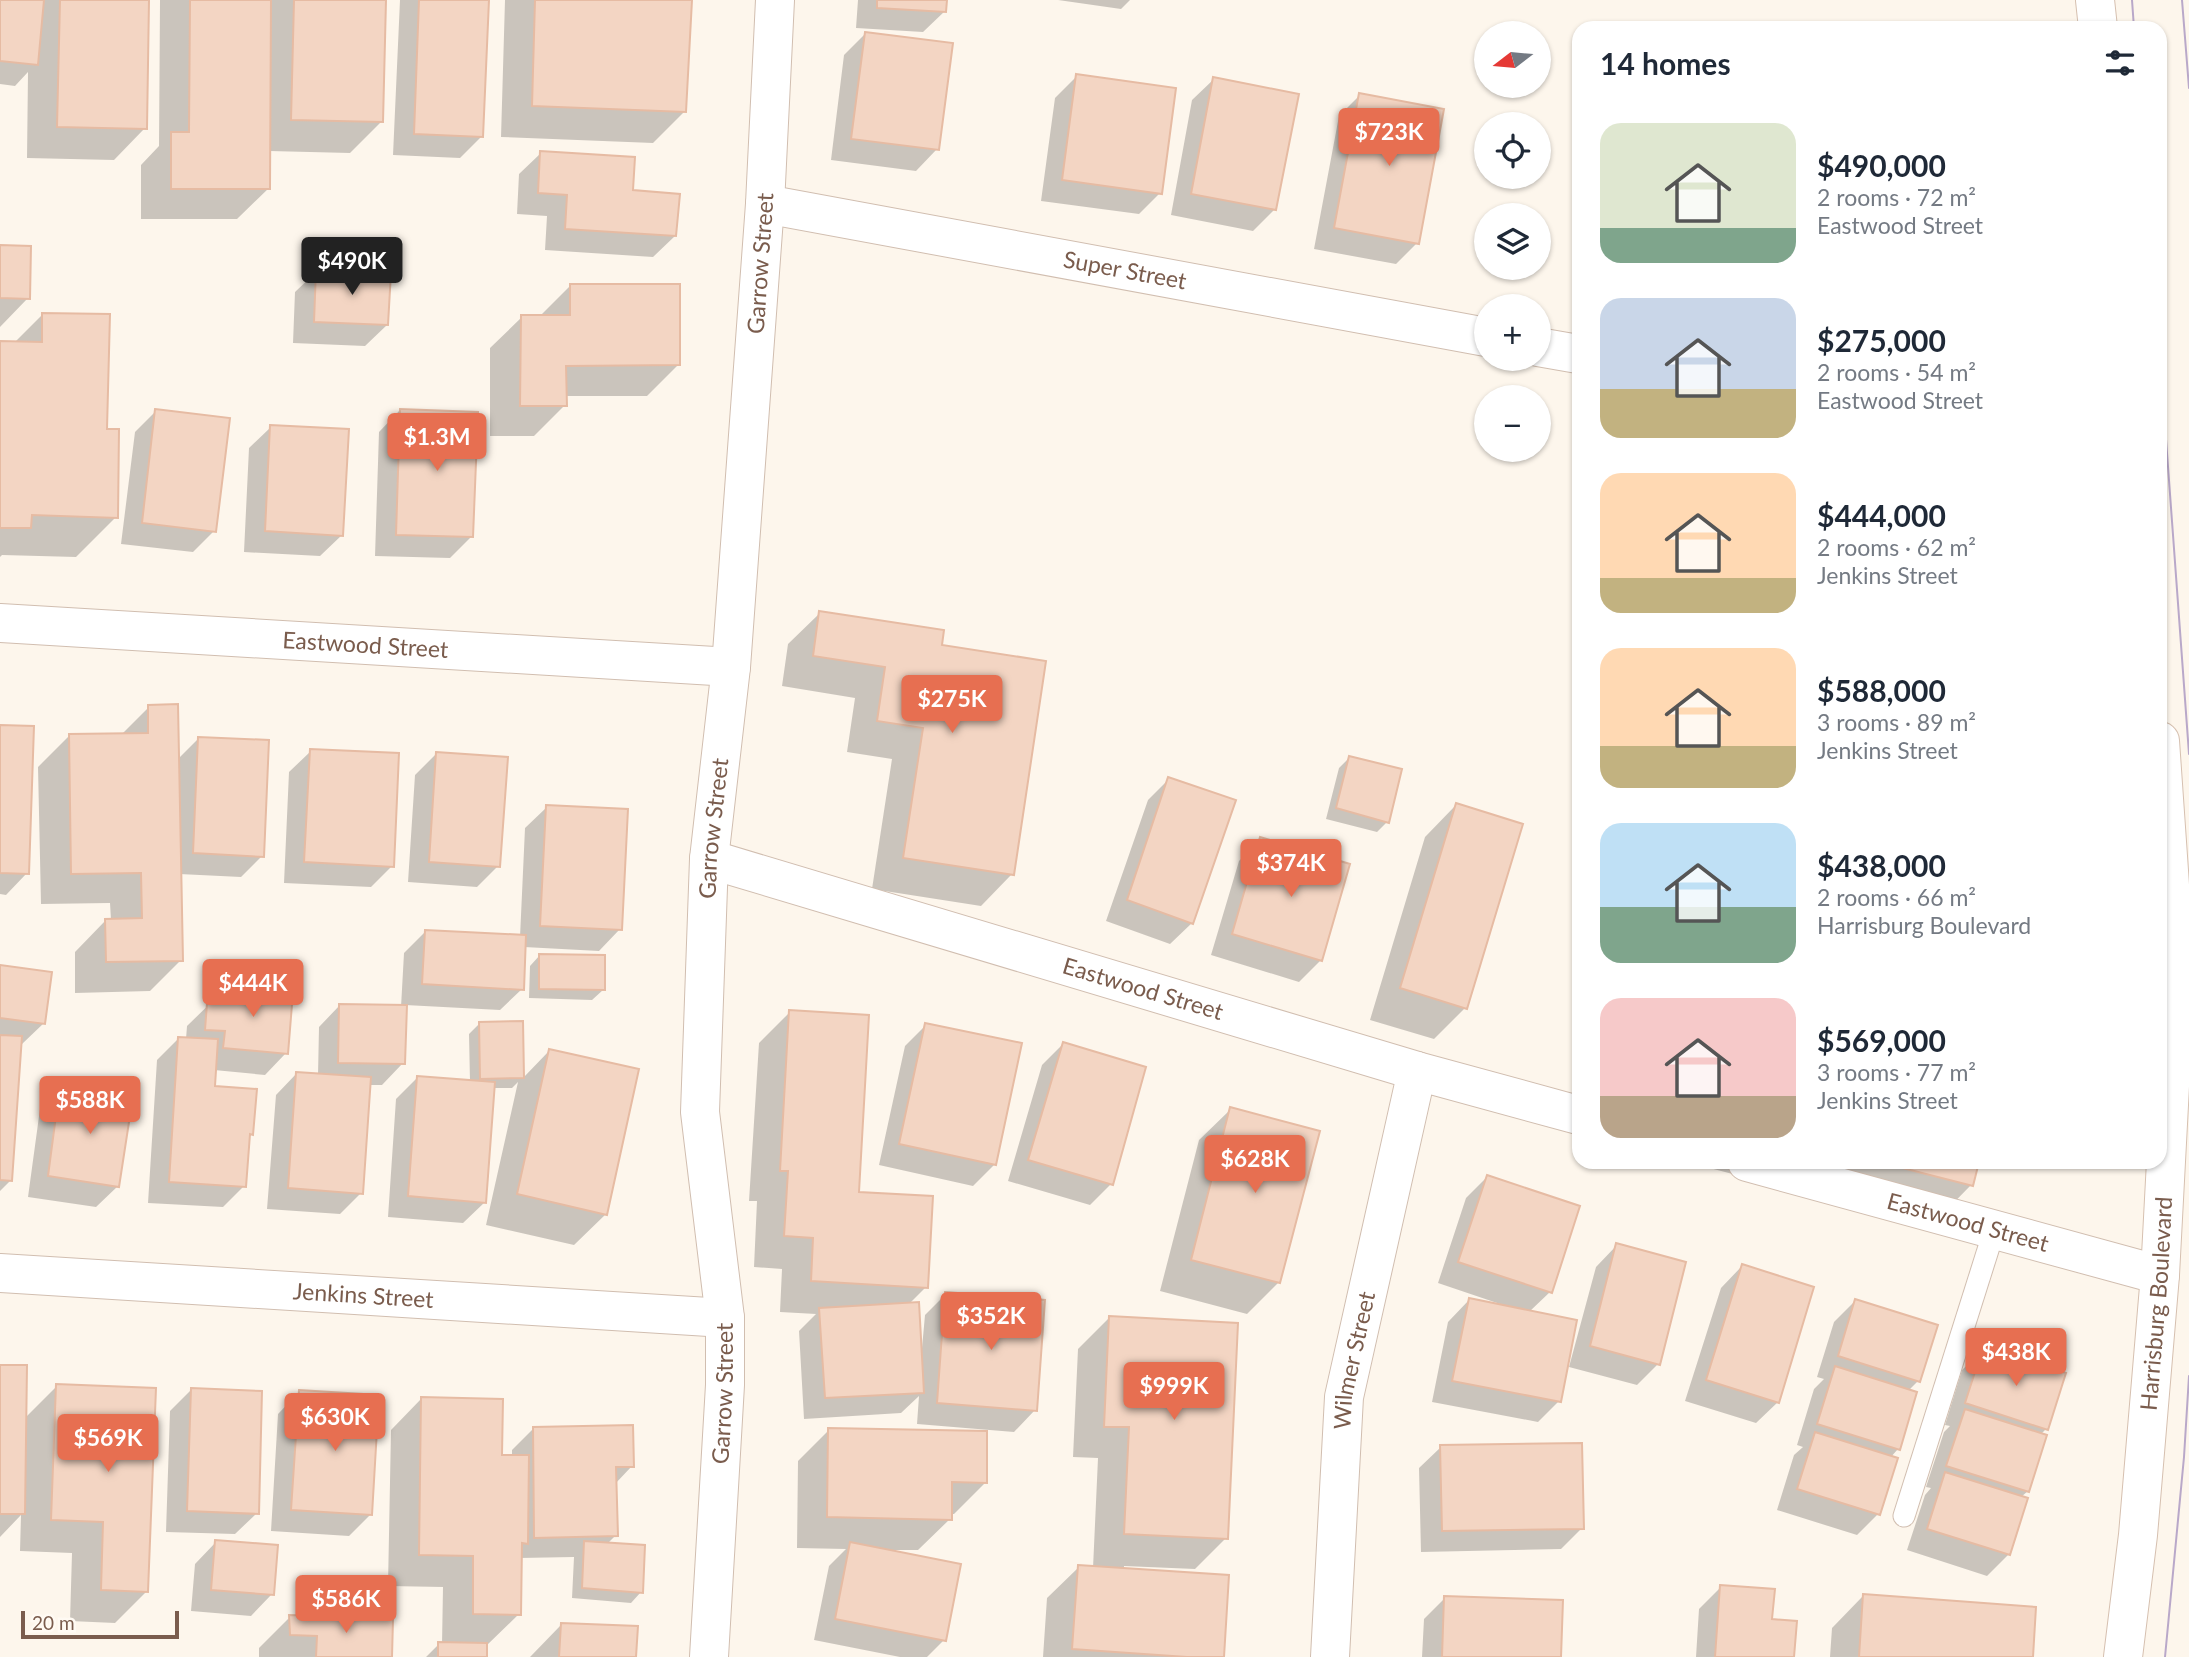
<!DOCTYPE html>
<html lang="en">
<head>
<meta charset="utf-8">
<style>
	body { margin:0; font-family:Lato,sans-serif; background:#f2f2f3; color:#1f2937; height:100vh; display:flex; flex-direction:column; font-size:26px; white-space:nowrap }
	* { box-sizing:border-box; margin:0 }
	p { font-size:23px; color:#747a83 }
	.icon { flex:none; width:38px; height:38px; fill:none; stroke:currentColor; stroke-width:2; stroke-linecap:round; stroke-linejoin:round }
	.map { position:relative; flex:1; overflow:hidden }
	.drawer { position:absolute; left:1572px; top:21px; width:595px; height:1148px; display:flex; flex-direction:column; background:#fff; border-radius:21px; box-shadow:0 2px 5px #0004 }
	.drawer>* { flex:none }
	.needle { width:46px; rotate:254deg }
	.controls { position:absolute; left:1474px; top:21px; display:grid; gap:14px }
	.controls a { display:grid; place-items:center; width:77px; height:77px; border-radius:50%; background:#fff; box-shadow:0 2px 5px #0004; font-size:35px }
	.scale { position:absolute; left:21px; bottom:18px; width:158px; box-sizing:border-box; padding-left:7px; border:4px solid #7a5c4d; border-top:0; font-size:19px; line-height:24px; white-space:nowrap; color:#7a5c4d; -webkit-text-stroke:5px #fffaf3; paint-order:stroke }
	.price { position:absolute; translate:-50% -60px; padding:0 16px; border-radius:7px; background:#e76f51; color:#fff; font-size:23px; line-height:46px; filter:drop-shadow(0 2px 4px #0008) }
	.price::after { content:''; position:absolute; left:50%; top:42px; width:21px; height:16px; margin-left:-10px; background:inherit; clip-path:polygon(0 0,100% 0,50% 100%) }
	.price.selected { background:#222; color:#fff }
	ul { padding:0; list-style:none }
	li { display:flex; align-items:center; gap:21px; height:175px; padding:0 28px }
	li span { display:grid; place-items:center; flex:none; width:196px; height:140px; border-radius:21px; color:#555 }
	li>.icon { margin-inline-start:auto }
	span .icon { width:84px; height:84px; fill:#fffc; stroke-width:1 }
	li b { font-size:30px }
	h2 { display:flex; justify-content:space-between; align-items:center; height:84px; padding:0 28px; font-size:30px }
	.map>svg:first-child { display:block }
	.shadow { fill:#0003 }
	.building { fill:#f3d5c3; stroke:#e6bba3; stroke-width:2 }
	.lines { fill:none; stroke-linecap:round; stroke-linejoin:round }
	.lane-casing { stroke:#d1beb0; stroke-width:23 }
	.street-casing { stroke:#d1beb0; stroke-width:40 }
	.secondary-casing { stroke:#d6c0b0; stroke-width:40 }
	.lane { stroke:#fff; stroke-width:21 }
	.street { stroke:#fff; stroke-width:38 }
	.secondary { stroke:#fff; stroke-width:38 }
	.tram { stroke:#b9a8c9; stroke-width:2 }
	.labels { text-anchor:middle; stroke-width:6; stroke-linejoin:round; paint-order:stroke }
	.street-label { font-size:23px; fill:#7a5c4d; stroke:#fffaf3 }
</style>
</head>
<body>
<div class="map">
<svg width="2189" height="1657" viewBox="0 0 2189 1657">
	<rect width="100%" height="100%" fill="#fdf6ec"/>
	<path class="shadow" d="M 0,0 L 147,0 L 145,128 L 114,160 L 27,158 L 28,72 L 15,86 L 0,84 Z
		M 160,0 L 269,0 L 269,2 L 271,0 L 384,0 L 381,122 L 350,153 L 269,151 L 269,188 L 237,219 L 141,219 L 141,165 L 159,146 Z
		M 400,0 L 487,0 L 482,136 L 460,158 L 393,155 Z
		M 505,0 L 690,0 L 684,112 L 653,143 L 501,137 Z
		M 858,0 L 945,0 L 945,11 L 923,32 L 856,28 Z
		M 1058,0 L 1130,0 L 1121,9 Z
		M 865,34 L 937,149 L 916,171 L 831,160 L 844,55 Z
		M 1077,76 L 1160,193 L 1139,214 L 1041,201 L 1055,98 Z
		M 1214,79 L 1274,210 L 1253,231 L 1171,215 L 1192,100 Z
		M 1360,95 L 1417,243 L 1396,264 L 1314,249 L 1339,116 Z
		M 541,153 L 631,192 L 675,236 L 653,257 L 545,250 L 547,216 L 517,214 L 519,174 Z
		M 0,247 L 28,298 L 0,327 Z
		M 317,271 L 387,325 L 365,346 L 293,343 L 295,292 Z
		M 571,285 L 678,365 L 647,396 L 565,396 L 565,405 L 534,436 L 490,436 L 490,348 L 522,317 L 539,317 Z
		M 42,315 L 106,431 L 116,517 L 76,557 L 2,555 L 0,557 L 0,343 L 14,343 Z
		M 400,410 L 471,537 L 450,558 L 375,556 L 379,432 Z
		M 156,411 L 214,531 L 193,552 L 121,544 L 135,432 Z
		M 271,427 L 342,535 L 320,556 L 244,552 L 249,448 Z
		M 820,613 L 940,646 L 1012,874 L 981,906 L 872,889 L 892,759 L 847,752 L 855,698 L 782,686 L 788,644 Z
		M 149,707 L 177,760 L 199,738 L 262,856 L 241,877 L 179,874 L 181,960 L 150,991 L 75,993 L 75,952 L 106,920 L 111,920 L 110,903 L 41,904 L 38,767 L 69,736 L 121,735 Z
		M 0,727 L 27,873 L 6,895 L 0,894 Z
		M 311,751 L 392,866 L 371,887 L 284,883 L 289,772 Z
		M 437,753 L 498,866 L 477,887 L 408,882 L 415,775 Z
		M 1349,758 L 1387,822 L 1377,832 L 1326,819 L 1339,768 Z
		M 1169,779 L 1192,923 L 1170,944 L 1106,921 L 1148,800 Z
		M 1456,805 L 1465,1008 L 1434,1039 L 1370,1020 L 1425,837 Z
		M 547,807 L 620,929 L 599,951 L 524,947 L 522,989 L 500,1010 L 405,1005 L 403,1063 L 382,1085 L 369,1085 L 361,1193 L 340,1214 L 267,1209 L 276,1095 L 297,1073 L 318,1075 L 319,1027 L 340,1005 L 401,1007 L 404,953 L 425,932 L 520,937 L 525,828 Z
		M 1261,839 L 1321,960 L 1299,982 L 1211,955 L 1239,861 Z
		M 540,955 L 603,990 L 592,1000 L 529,998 L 530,966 Z
		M 0,966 L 44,1023 L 22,1044 L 19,1044 L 11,1180 L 0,1191 Z
		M 227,987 L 286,1053 L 265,1075 L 214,1070 L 213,1088 L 252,1134 L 248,1138 L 244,1186 L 223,1207 L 148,1203 L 157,1060 L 179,1038 L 186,1039 L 187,1026 Z
		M 790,1012 L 857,1193 L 926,1287 L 909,1304 L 920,1348 L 922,1348 L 925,1315 L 946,1294 L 1035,1410 L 1014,1432 L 917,1424 L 919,1396 L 901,1413 L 804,1419 L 799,1331 L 816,1314 L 780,1312 L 782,1269 L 754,1267 L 757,1201 L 749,1201 L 759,1043 Z
		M 480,1023 L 523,1078 L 549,1051 L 606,1214 L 574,1245 L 486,1225 L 518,1082 L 512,1088 L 492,1088 L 485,1202 L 463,1223 L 388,1217 L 396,1099 L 417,1078 L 470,1082 L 469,1034 Z
		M 926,1025 L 995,1164 L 973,1186 L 879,1165 L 905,1046 Z
		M 1063,1044 L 1111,1184 L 1090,1205 L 1008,1181 L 1042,1065 Z
		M 61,1087 L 118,1186 L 96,1207 L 28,1197 L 40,1109 Z
		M 1231,1109 L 1278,1283 L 1247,1314 L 1160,1291 L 1199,1140 Z
		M 1687,1162 L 1977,1162 L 1971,1185 L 1931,1226 Z
		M 1487,1177 L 1550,1292 L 1529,1312 L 1559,1401 L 1538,1422 L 1432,1402 L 1448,1322 L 1469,1300 L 1502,1307 L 1503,1305 L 1438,1283 L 1466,1198 Z
		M 1617,1245 L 1658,1364 L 1637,1385 L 1569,1367 L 1596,1267 Z
		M 1742,1266 L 1778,1402 L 1756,1423 L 1685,1401 L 1721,1288 Z
		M 1855,1301 L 1918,1381 L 1908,1391 L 1898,1449 L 1890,1458 L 1878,1514 L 1857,1535 L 1777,1510 L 1794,1455 L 1803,1447 L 1797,1445 L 1814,1389 L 1824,1379 L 1817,1377 L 1834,1322 Z
		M 1109,1318 L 1226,1538 L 1195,1569 L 1124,1566 L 1124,1570 L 1222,1657 L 1043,1657 L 1047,1598 L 1079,1567 L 1093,1568 L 1098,1458 L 1073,1457 L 1078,1349 Z
		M 1984,1349 L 2046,1429 L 2040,1435 L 2028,1491 L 2021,1497 L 2009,1554 L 1987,1576 L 1907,1550 L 1925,1495 L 1931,1488 L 1926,1487 L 1944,1432 L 1950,1426 L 1945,1425 L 1962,1370 Z
		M 0,1367 L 25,1418 L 57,1386 L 147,1591 L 115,1623 L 70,1621 L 72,1553 L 20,1551 L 21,1515 L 0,1537 Z
		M 191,1390 L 257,1513 L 235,1534 L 166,1532 L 170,1411 Z
		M 299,1392 L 370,1515 L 349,1536 L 271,1531 L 278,1414 Z
		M 422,1398 L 501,1457 L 512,1457 L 512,1450 L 533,1429 L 632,1466 L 615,1484 L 616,1535 L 607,1544 L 641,1592 L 631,1603 L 572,1598 L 574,1557 L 520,1558 L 519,1614 L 486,1646 L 485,1657 L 426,1657 L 439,1644 L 442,1644 L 443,1587 L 388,1586 L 391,1430 Z
		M 829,1430 L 985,1483 L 954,1514 L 950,1514 L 950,1519 L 918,1550 L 887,1550 L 944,1640 L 927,1657 L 900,1657 L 814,1640 L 829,1566 L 846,1549 L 797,1548 L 798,1461 Z
		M 1441,1447 L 1582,1528 L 1561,1549 L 1421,1552 L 1419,1468 Z
		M 216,1542 L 272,1594 L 251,1616 L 191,1611 L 195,1564 Z
		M 1721,1587 L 1771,1621 L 1793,1657 L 1696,1657 L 1699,1609 Z
		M 1863,1596 L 2031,1657 L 1830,1657 L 1832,1628 Z
		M 1445,1598 L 1559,1657 L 1422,1657 L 1424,1619 Z
		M 290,1617 L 390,1657 L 259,1657 L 259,1648 Z
		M 561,1625 L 635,1657 L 530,1657 Z"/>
	<path class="building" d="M 0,0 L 44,0 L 38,65 L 0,61 Z
		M 60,0 L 149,0 L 147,129 L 57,127 Z
		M 190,0 L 271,0 L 270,189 L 171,189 L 171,132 L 189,132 Z
		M 294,0 L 386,0 L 383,122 L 291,120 Z
		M 419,0 L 489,0 L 483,137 L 414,134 Z
		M 535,0 L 692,0 L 686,112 L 532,106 Z
		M 877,0 L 947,0 L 946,12 L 877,8 Z
		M 865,32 L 953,43 L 939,150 L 851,139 Z
		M 1076,74 L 1176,88 L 1162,194 L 1062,180 Z
		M 1213,77 L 1299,94 L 1276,210 L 1191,194 Z
		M 1359,93 L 1444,109 L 1419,244 L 1334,228 Z
		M 540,151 L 635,157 L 633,190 L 680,194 L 676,236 L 565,229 L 567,195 L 538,193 Z
		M 0,245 L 31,246 L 30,299 L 0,298 Z
		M 316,269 L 391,272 L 388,325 L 314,322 Z
		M 570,284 L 680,284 L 680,365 L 566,366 L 567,406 L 520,406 L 521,315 L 570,315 Z
		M 42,313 L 110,314 L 107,429 L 119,429 L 118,518 L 32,515 L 31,528 L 0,528 L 0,341 L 42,342 Z
		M 155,409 L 230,418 L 216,532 L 142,523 Z
		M 400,409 L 478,412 L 473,537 L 396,535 Z
		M 270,425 L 349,429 L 343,536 L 265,531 Z
		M 819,611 L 944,630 L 942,645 L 1046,661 L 1014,875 L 903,858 L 923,728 L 877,721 L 885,667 L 813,656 Z
		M 178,704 L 183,961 L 106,962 L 105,919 L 142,918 L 141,873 L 71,874 L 69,734 L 148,733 L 148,705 Z
		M 0,725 L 34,726 L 29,874 L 0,873 Z
		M 198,737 L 269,740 L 264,857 L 193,853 Z
		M 310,749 L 399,753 L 394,867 L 304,862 Z
		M 436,752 L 508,757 L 500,867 L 429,862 Z
		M 1349,756 L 1402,769 L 1389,823 L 1336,808 Z
		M 1168,777 L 1236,800 L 1193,924 L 1127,900 Z
		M 1456,803 L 1523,824 L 1467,1009 L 1400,988 Z
		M 546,805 L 628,809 L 622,930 L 540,926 Z
		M 1260,837 L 1350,864 L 1322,961 L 1232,934 Z
		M 425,930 L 526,935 L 524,990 L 422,984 Z
		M 539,954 L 605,955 L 605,990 L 539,989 Z
		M 0,965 L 52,972 L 45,1024 L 0,1018 Z
		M 226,985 L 293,992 L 288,1054 L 223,1048 L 225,1031 L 205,1030 L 207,1003 L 224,1004 Z
		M 339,1004 L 407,1005 L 405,1064 L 338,1063 Z
		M 789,1010 L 869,1015 L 859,1192 L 933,1196 L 928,1288 L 811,1281 L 813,1238 L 784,1236 L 788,1171 L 780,1171 Z
		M 523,1021 L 524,1078 L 480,1079 L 479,1022 Z
		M 925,1023 L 1022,1043 L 996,1165 L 899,1144 Z
		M 0,1035 L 22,1036 L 12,1181 L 0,1180 Z
		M 178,1037 L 218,1039 L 215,1086 L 257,1089 L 253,1135 L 250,1134 L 246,1187 L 169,1182 Z
		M 1063,1042 L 1146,1067 L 1113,1185 L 1028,1160 Z
		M 549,1049 L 639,1069 L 607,1215 L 517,1194 Z
		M 296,1072 L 371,1077 L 363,1194 L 288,1188 Z
		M 417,1076 L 495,1082 L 486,1203 L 408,1196 Z
		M 60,1085 L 133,1096 L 119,1187 L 48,1176 Z
		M 1230,1107 L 1320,1131 L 1280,1283 L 1191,1260 Z
		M 1879,1162 L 1979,1162 L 1973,1186 Z
		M 1487,1175 L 1580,1206 L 1552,1293 L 1458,1262 Z
		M 1616,1243 L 1686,1262 L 1660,1365 L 1590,1346 Z
		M 1742,1264 L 1814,1287 L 1779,1403 L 1706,1380 Z
		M 945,1292 L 1045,1300 L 1037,1411 L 937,1403 Z
		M 1469,1298 L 1577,1320 L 1561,1402 L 1452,1381 Z
		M 1855,1299 L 1938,1325 L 1920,1382 L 1838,1356 Z
		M 919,1302 L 924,1393 L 825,1398 L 819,1308 Z
		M 1109,1316 L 1238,1323 L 1228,1539 L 1124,1534 L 1129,1427 L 1104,1427 Z
		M 1983,1347 L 2066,1373 L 2048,1430 L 1965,1403 Z
		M 0,1365 L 27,1365 L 25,1514 L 0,1514 Z
		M 1835,1366 L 1917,1392 L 1900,1450 L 1817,1424 Z
		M 56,1384 L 156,1388 L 148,1592 L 101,1590 L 103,1522 L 51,1520 Z
		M 191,1388 L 262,1391 L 259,1514 L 187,1511 Z
		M 299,1390 L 379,1395 L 372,1515 L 291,1510 Z
		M 421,1397 L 503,1399 L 502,1455 L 529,1455 L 528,1544 L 522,1543 L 521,1615 L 473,1614 L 473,1556 L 419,1555 Z
		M 1965,1409 L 2047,1435 L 2029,1492 L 1946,1466 Z
		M 633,1425 L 634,1467 L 616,1467 L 618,1536 L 534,1538 L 533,1427 Z
		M 828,1428 L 987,1431 L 987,1483 L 952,1482 L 952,1520 L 827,1517 Z
		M 1815,1432 L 1898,1458 L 1880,1515 L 1797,1489 Z
		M 1582,1443 L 1584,1529 L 1442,1531 L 1440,1445 Z
		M 1945,1472 L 2028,1498 L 2010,1555 L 1927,1529 Z
		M 215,1540 L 278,1545 L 274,1595 L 211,1590 Z
		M 584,1541 L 645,1545 L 643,1593 L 582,1588 Z
		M 850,1542 L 961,1564 L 946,1641 L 835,1619 Z
		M 1078,1565 L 1229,1575 L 1224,1657 L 1187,1657 L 1072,1649 Z
		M 1720,1585 L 1775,1589 L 1772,1619 L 1797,1621 L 1794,1657 L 1715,1657 Z
		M 1863,1594 L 2036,1607 L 2033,1657 L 1859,1657 Z
		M 1444,1596 L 1563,1600 L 1561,1657 L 1442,1657 Z
		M 289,1615 L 393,1619 L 392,1657 L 316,1657 L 317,1636 L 290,1635 Z
		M 561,1623 L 638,1626 L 636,1657 L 559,1657 Z
		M 438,1642 L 487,1643 L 487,1657 L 438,1657 Z"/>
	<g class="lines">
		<defs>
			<path id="lane" d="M 1904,1516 L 1994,1231"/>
			<g id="street">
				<path id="s1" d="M 765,204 L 1486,337"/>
				<path d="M 1538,347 L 1578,354"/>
				<path id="s2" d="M 0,623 L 731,667"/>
				<path id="s3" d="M 709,859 L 1417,1071 L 1578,1115"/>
				<path id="s4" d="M 1747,1162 L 2160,1275"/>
				<path id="s5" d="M 0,1273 L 725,1318"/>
				<path id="s6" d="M 709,1657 L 725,1385 L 725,1318 L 700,1112 L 709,859 L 731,667 L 765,204 L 775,0"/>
				<path id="s7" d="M 1330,1657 L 1344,1397 L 1417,1071"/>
			</g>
			<g id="secondary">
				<path d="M 2095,0 L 2098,28"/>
				<path id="s8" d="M 2123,1657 L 2138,1535 L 2160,1275 L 2176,972 L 2160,741"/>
			</g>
		</defs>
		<use href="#lane" class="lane-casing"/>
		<use href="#street" class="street-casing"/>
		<use href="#secondary" class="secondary-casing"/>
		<use href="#lane" class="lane"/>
		<use href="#street" class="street"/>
		<use href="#secondary" class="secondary"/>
		<path class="tram" d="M 2132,0 L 2134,28
			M 2182,0 L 2189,88
			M 2160,357 L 2189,754
			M 2165,1657 L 2184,1457 L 2189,1376"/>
	</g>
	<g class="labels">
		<g class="street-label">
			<text dy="8" stroke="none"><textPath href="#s6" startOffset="1398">Garrow Street</textPath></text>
			<text dy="8" stroke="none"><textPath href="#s1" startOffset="366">Super Street</textPath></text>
			<text dy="8" stroke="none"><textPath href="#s2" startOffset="366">Eastwood Street</textPath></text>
			<text dy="8" stroke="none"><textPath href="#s6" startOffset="831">Garrow Street</textPath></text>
			<text dy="8" stroke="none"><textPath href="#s3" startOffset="453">Eastwood Street</textPath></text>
			<text dy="8" stroke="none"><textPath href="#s4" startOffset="229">Eastwood Street</textPath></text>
			<text dy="8" stroke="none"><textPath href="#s5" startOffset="364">Jenkins Street</textPath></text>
			<text dy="8" stroke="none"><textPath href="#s8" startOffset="355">Harrisburg Boulevard</textPath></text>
			<text dy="8" stroke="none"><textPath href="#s7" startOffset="298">Wilmer Street</textPath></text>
			<text dy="8" stroke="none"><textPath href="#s6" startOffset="264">Garrow Street</textPath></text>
		</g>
	</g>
</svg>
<div class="controls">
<a><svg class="needle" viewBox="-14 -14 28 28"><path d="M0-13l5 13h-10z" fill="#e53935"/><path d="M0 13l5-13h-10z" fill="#747a83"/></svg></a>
<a><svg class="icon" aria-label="locate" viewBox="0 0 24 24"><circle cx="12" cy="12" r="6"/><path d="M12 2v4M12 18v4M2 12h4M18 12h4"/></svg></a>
<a><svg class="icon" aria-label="layers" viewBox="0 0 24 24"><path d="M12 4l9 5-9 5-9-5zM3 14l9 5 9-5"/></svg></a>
<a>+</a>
<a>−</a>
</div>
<div class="scale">20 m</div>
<b class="price" style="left:1389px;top:168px">$723K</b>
<b class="price selected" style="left:352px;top:297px">$490K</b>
<b class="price" style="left:437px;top:473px">$1.3M</b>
<b class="price" style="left:952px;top:735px">$275K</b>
<b class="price" style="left:1291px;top:899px">$374K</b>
<b class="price" style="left:253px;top:1019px">$444K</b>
<b class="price" style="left:90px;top:1136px">$588K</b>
<b class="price" style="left:1255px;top:1195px">$628K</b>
<b class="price" style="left:991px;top:1352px">$352K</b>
<b class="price" style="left:2016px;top:1388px">$438K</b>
<b class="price" style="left:1174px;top:1422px">$999K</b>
<b class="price" style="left:335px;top:1453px">$630K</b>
<b class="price" style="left:108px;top:1474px">$569K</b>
<b class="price" style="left:346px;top:1635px">$586K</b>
<section class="drawer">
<h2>14 homes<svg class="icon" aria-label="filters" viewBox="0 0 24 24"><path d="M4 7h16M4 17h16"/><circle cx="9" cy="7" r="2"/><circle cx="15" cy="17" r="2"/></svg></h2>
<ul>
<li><span style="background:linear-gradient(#dfe7d0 75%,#7fa58c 0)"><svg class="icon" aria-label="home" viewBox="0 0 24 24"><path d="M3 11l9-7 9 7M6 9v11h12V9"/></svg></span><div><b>$490,000</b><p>2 rooms · 72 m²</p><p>Eastwood Street</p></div></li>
<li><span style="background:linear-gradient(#c9d6e8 65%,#c2b280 0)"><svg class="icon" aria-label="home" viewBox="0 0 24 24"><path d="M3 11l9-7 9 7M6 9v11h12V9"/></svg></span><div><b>$275,000</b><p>2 rooms · 54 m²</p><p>Eastwood Street</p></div></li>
<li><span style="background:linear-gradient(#ffd9b3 75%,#c2b280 0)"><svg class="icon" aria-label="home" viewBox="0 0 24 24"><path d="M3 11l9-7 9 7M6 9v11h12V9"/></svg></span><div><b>$444,000</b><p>2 rooms · 62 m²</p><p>Jenkins Street</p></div></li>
<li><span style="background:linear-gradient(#ffd9b3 70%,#c2b280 0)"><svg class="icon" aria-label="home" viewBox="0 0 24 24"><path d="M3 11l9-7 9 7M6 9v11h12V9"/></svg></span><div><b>$588,000</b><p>3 rooms · 89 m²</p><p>Jenkins Street</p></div></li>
<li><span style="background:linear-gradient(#bfe0f5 60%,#7fa58c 0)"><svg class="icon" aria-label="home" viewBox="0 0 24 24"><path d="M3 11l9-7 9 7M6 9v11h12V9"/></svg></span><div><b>$438,000</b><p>2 rooms · 66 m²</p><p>Harrisburg Boulevard</p></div></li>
<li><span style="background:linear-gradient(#f6c9c9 70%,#b9a48a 0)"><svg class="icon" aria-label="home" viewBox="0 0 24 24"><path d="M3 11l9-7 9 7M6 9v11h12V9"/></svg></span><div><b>$569,000</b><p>3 rooms · 77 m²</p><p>Jenkins Street</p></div></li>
</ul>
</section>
</div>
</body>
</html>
